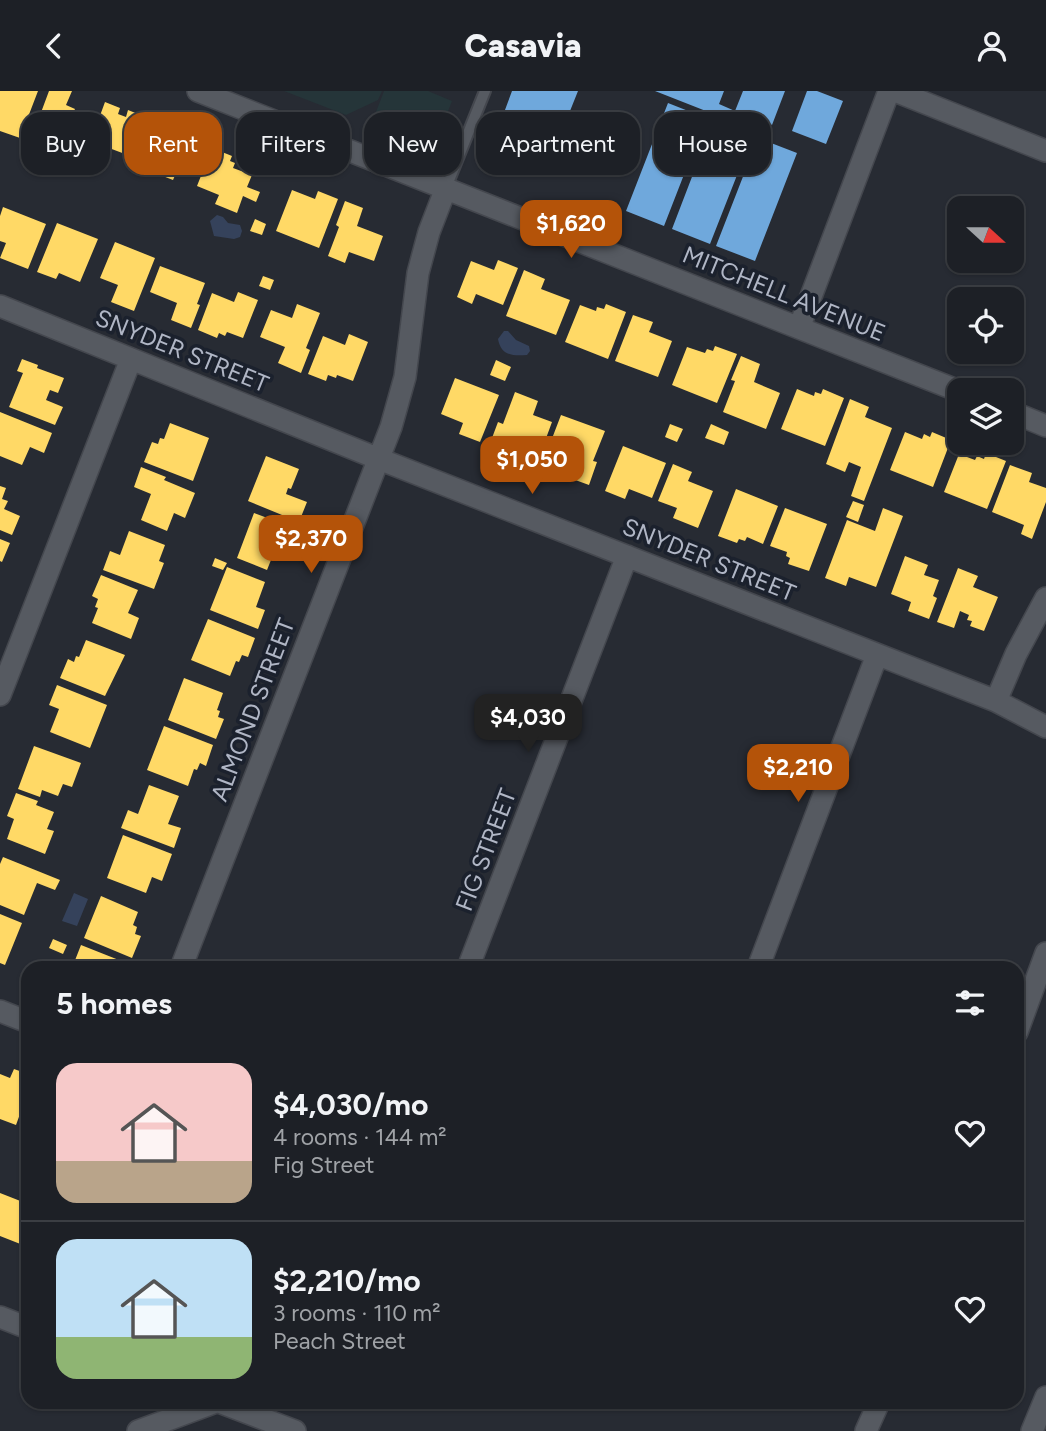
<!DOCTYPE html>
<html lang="en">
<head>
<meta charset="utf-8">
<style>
	body { margin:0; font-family:Figtree,sans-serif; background:#25282e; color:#f1f3f6; height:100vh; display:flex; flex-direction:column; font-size:26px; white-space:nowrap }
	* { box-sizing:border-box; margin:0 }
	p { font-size:23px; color:#a0a3a7 }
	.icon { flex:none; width:38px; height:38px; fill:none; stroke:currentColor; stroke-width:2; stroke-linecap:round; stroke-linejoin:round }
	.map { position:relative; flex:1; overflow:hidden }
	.panel { position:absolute; left:21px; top:870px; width:1003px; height:448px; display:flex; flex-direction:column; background:#1d2026; border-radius:21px; box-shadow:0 2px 5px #0004,0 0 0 2px #3b3e43 }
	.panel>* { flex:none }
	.hud { position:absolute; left:21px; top:21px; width:1004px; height:63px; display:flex; gap:14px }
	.needle { width:46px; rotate:111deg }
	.controls { position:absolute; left:947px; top:105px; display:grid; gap:14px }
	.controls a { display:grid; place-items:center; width:77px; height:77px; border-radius:14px; background:#1d2026; box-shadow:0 2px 5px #0004,0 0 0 2px #3b3e43; font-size:35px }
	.price { position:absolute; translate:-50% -60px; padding:0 16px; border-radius:14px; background:#b45309; color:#fff; font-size:23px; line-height:46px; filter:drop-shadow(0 2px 4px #0008) }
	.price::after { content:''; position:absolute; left:50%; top:42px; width:21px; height:16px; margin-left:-10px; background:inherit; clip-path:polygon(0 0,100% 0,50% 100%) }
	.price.selected { background:#222; color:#fff }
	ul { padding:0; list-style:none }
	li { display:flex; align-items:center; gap:21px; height:175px; padding:0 35px }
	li+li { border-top:2px solid #3b3e43 }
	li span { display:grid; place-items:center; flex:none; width:196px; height:140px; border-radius:21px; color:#555 }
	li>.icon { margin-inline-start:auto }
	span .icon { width:84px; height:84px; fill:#fffc; stroke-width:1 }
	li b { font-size:30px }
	h2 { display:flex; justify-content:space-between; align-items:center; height:84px; padding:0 35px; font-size:30px }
	.pill { padding:0 24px; border-radius:21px; background:#1d2026; box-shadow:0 2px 5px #0004,0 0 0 2px #3b3e43; font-size:24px; line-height:63px }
	.pill.selected { background:#b45309; color:#fff }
	header { display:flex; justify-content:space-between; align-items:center; height:91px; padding:0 35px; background:#1d2026; font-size:32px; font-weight:800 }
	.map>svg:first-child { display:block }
	.green { fill:#253539 }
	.water { fill:#35425b }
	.homes { fill:#ffd966 }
	.schools { fill:#6fa8dc }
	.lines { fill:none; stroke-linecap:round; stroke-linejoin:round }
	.lane-casing { stroke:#44474e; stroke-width:14 }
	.street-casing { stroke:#44474e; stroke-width:24 }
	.lane { stroke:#565a61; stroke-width:10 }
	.street { stroke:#565a61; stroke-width:21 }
	.labels { text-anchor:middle; stroke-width:7; stroke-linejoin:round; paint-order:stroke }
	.street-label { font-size:24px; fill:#b0b6c5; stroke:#1b212d }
</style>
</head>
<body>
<header><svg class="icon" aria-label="back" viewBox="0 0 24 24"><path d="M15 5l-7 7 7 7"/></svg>Casavia<svg class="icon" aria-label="person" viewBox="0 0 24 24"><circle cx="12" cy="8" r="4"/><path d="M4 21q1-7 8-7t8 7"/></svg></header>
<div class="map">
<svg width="1046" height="1340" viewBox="0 0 1046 1340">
	<rect width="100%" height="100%" fill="#272b33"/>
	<path class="green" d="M 284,0 L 382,0 L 378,9 L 346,24 Z
		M 384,0 L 428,0 L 452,10 L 438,46 L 376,21 Z"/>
	<path class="water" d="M 217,124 L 223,126 L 228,132 L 240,134 L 242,140 L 240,146 L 234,148 L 214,145 L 210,130 Z
		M 504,240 L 508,240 L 516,249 L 529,255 L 530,260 L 527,264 C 513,265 501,265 498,248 Z
		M 74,802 L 88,808 L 77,835 L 62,830 Z"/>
	<path class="homes" d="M 0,0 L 38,0 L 20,47 L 0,40 Z
		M 49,0 L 72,0 L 66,14 L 75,18 L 72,24 L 81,27 L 66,65 L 30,51 Z
		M 105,11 L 120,17 L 118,23 L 126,26 L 128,19 L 148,27 L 133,66 L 101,54 L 97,64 L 87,60 Z
		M 155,30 L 174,38 L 167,54 L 179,59 L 182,51 L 196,56 L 185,84 L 177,80 L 173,89 L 137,75 Z
		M 212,57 L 232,65 L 230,70 L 235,72 L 233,77 L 252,84 L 247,96 L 260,101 L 256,111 L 243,105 L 237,122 L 215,113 L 219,104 L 197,95 Z
		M 292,99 L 315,108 L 318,100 L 338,108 L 319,157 L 276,140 Z
		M 345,110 L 363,117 L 357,135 L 383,145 L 374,170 L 349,161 L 345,172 L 328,165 L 339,136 L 336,134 Z
		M 3,116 L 46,133 L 28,178 L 0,167 L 6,152 L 0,150 L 0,125 Z
		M 255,128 L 266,133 L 262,144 L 250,140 Z
		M 57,132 L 98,148 L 80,191 L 59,182 L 56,188 L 37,181 Z
		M 115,151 L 155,167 L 134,220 L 111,211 L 118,194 L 100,187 Z
		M 498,169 L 518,177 L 503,214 L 476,203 L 472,213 L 457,206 L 471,170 L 494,179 Z
		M 160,175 L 205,192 L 197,213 L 200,214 L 191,237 L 171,229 L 177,212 L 150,201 Z
		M 524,179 L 545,188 L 541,198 L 570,209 L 556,244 L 506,225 Z
		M 263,185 L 274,189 L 270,199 L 259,195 Z
		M 238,201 L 258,209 L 243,247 L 227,241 L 225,245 L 219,242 L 217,247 L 198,239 L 212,202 L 234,211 Z
		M 297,213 L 320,222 L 306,257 L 310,259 L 301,282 L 278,272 L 285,256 L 260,246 L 271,219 L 292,227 Z
		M 606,213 L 626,221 L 608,268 L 565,251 L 580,214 L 596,220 L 597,216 L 604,218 Z
		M 633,224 L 653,231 L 649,241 L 672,250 L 658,286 L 615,270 Z
		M 349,243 L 368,251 L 353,290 L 337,284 L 336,287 L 328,284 L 326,290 L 308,283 L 323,245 L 345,254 Z
		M 715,255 L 737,263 L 717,312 L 672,294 L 687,256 L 705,262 L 707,258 L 713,260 Z
		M 741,265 L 760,273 L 754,291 L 780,302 L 766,338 L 723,321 L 735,290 L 731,289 Z
		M 22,268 L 38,274 L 37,277 L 64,287 L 58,302 L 50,299 L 46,309 L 63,316 L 55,334 L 9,316 L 23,282 L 17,280 Z
		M 496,269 L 511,276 L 505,290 L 490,284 Z
		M 455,287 L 499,304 L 480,351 L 459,343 L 463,332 L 441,323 Z
		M 797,298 L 814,305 L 815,301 L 821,303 L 823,298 L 844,307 L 825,355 L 781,338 Z
		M 515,301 L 538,310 L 533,324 L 552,331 L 541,361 L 520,353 L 521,348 L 516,346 L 509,363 L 489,355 L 498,331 L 503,333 Z
		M 850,308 L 869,316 L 865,326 L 892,337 L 864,410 L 851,405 L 861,376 L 849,371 L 845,381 L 826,373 Z
		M 0,321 L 52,342 L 44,362 L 30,356 L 22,374 L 0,365 Z
		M 561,324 L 605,340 L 593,370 L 597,371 L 589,394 L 567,386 L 574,368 L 548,358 Z
		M 170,332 L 209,347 L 193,390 L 144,371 L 152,351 L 158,353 L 160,347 L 164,348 Z
		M 670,333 L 683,338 L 677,351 L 665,346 Z
		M 711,333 L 729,341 L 724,354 L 705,347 Z
		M 905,341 L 922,348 L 924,343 L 930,346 L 932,341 L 951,349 L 933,396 L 890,379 Z
		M 623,355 L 666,372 L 652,407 L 629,398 L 625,408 L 605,400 Z
		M 986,362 L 1006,370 L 987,418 L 944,401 L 959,363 L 975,369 L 977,365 L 984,368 Z
		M 266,365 L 299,378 L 291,398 L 288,397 L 286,403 L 307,411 L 299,431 L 248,410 Z
		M 673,373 L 692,381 L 688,390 L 713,400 L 698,437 L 673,427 L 677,417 L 658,410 Z
		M 1010,374 L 1032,382 L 1029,391 L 1046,397 L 1046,411 L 1032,448 L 1021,443 L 1024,434 L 992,421 Z
		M 141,376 L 166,386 L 164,389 L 195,402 L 185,427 L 174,422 L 167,440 L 141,429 L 151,403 L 134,396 Z
		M 0,395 L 6,397 L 2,408 L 8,410 L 4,418 L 20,425 L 12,444 L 0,439 Z
		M 736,398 L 778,415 L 763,453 L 747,446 L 745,450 L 739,448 L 737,452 L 718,445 Z
		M 853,410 L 864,414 L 858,431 L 846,426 Z
		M 785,417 L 827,433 L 809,480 L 788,473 L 790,467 L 786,465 L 787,461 L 770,455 Z
		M 883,417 L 903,425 L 876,496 L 849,486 L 846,495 L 825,487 L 847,429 L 875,440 Z
		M 254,422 L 297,438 L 289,459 L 277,454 L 267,479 L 237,467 Z
		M 129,440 L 165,454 L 159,470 L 164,472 L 154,498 L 103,479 L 110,460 L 120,464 Z
		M 0,448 L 10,452 L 2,471 L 0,470 Z
		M 905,465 L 928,474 L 924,484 L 939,489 L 933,505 L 937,507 L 929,528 L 908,520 L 911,511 L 891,503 Z
		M 215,467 L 227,472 L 223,479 L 212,475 Z
		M 227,476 L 265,491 L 256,516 L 265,519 L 258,538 L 210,519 Z
		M 958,477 L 978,485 L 973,496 L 998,506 L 984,540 L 970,535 L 972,530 L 967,529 L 969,524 L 960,520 L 954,537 L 937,531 Z
		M 101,484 L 138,499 L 128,522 L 139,527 L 131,548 L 92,532 L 98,517 L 95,516 L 98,508 L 92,505 Z
		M 208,528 L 255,547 L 248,566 L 242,564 L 239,571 L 236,570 L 230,585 L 191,569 Z
		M 86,549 L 125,564 L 105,605 L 60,587 L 68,568 L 74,571 L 76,565 L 79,566 Z
		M 184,587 L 223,602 L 217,619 L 220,620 L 218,626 L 224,628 L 216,648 L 168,629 Z
		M 57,594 L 107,614 L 90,657 L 50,641 L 59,618 L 49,614 Z
		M 164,635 L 213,654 L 206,675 L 200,672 L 197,679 L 194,678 L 188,695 L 147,679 Z
		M 34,655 L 81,672 L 72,696 L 63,693 L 58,705 L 42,699 L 40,706 L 18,698 Z
		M 149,694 L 179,705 L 168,733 L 181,737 L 174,757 L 121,737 L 128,719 L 138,723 Z
		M 16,702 L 38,710 L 36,714 L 54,721 L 47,738 L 54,740 L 45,763 L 7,748 L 14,728 L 7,725 Z
		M 123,744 L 172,763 L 162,790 L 152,786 L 146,802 L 107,787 Z
		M 3,766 L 60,789 L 55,799 L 37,792 L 24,824 L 0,814 L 0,773 Z
		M 101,805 L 138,821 L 133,834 L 137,836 L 135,843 L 141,845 L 132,867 L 84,847 Z
		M 0,823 L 22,832 L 5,874 L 0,872 Z
		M 53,848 L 67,854 L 63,863 L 49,857 Z
		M 81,854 L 139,877 L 72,877 Z
		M 14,978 L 28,983 L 28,1001 L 16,1034 L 0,1028 L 0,983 L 10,987 Z
		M 0,1102 L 28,1113 L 28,1156 L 0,1145 Z"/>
	<path class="schools" d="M 512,0 L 578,0 L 558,50 L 502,27 Z
		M 655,0 L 724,0 L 719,13 L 735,20 L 743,0 L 785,0 L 772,34 L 743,22 L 739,33 Z
		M 807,0 L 817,0 L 843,10 L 826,53 L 792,40 Z
		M 668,12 L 706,27 L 664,135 L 626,120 Z
		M 713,31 L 752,46 L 710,153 L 672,138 Z
		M 758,47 L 797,62 L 755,170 L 716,155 Z"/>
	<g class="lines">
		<defs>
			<path id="lane" d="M 446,97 L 485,0"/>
			<path id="street" d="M 198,0 L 959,300
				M 895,0 L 1046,60
				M 0,215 L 379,368 L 996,610 L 1046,636
				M 799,237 L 889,0
				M 1012,321 L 1046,335
				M 0,604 L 131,268
				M 996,610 L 1016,563 L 1046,507
				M 181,877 L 391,336 L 405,286 L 418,182 L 429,141 L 446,97
				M 468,877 L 627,465
				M 758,877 L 877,564
				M 0,920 L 28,931
				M 1017,941 L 1046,862
				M 0,1226 L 28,1237
				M 219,1311 L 295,1340
				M 138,1340 L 216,1311
				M 866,1340 L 879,1311
				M 1032,1340 L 1046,1306"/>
		</defs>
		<use href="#lane" class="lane-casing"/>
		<use href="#street" class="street-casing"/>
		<use href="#lane" class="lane"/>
		<use href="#street" class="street"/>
	</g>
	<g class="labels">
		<g class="street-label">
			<text transform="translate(784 203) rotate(22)" y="8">MITCHELL AVENUE</text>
			<text transform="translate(182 260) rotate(22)" y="8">SNYDER STREET</text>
			<text transform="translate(709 469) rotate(22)" y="8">SNYDER STREET</text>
			<text transform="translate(253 619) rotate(-69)" y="8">ALMOND STREET</text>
			<text transform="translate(486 759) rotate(-69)" y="8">FIG STREET</text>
		</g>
	</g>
</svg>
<div class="controls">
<a><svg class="needle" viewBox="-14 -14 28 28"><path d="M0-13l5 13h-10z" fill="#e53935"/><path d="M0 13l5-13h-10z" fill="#a0a3a7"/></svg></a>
<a><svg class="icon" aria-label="locate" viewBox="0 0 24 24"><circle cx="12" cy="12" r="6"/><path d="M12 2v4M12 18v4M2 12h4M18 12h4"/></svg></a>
<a><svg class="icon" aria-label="layers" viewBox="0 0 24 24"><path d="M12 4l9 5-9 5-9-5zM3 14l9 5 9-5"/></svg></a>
</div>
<b class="price" style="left:571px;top:169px">$1,620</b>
<b class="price" style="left:532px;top:405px">$1,050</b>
<b class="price" style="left:311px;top:484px">$2,370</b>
<b class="price selected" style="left:528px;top:663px">$4,030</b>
<b class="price" style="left:798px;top:713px">$2,210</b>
<div class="hud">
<a class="pill">Buy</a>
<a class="pill selected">Rent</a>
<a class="pill">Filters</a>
<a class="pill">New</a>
<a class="pill">Apartment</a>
<a class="pill">House</a>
</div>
<section class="panel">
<h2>5 homes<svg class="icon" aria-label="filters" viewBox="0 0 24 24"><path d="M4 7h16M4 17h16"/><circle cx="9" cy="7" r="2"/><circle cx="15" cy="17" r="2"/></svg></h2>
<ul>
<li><span style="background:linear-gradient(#f6c9c9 70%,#b9a48a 0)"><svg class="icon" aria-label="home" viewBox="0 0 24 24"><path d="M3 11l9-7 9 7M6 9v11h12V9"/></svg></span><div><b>$4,030/mo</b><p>4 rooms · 144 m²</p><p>Fig Street</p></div><svg class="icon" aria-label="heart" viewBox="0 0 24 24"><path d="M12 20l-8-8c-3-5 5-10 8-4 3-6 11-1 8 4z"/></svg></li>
<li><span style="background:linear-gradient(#bfe0f5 70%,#8fb573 0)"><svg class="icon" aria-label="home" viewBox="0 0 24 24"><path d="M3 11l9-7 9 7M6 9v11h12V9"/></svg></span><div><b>$2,210/mo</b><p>3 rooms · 110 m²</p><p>Peach Street</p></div><svg class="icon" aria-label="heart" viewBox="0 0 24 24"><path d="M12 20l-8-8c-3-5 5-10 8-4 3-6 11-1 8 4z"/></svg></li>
</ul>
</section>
</div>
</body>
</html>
